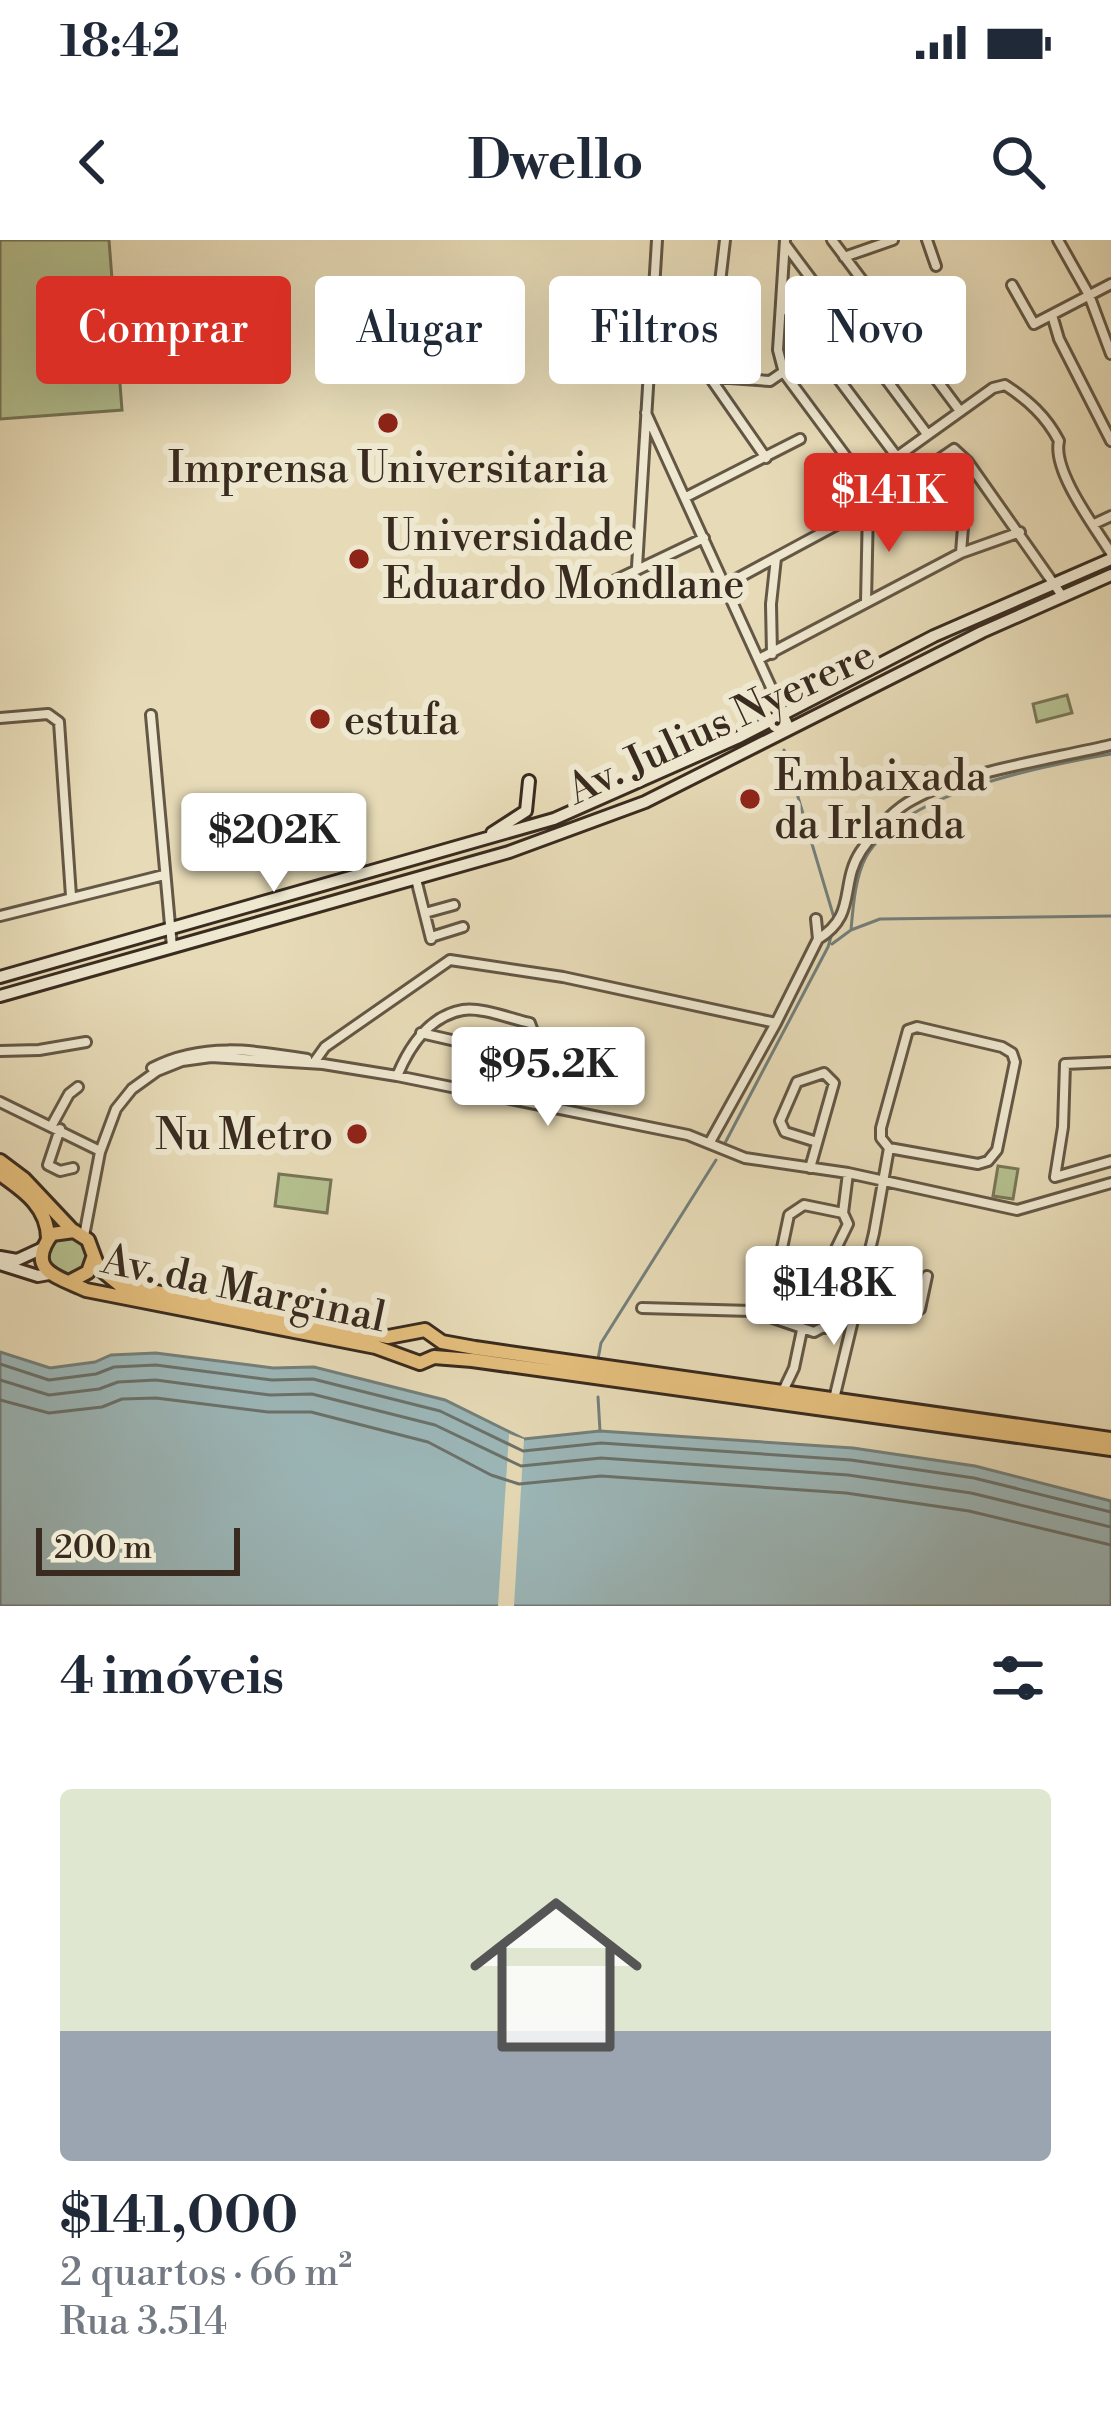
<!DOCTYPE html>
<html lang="pt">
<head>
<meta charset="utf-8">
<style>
	body { margin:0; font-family:"Libre Bodoni",serif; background:#f6f6f7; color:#1f2937; height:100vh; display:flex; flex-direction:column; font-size:45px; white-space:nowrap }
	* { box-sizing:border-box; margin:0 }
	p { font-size:39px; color:#747a83 }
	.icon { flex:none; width:66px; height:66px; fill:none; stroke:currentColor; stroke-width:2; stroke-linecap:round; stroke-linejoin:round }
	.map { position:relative; height:1366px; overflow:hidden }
	.details { display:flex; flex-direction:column; background:#fff; flex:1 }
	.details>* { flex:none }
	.guide { position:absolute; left:36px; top:36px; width:1041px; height:108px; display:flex; gap:24px }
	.scale { position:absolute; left:36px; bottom:30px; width:204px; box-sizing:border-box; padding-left:12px; border:6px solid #392b1f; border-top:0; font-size:33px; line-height:42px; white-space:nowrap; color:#392b1f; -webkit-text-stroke:9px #efe8d0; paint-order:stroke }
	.price { position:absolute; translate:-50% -102px; padding:0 27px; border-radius:12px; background:#fff; color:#222; font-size:39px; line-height:78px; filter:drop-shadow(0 3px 6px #0008) }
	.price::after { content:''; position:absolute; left:50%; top:72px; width:36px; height:27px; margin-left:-18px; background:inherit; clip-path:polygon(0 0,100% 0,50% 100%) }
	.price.selected { background:#d93025; color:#fff }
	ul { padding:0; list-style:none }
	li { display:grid; align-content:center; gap:24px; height:636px; padding:0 60px }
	li span { display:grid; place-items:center; height:372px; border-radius:12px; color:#555 }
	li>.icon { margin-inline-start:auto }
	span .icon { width:216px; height:216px; fill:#fffc; stroke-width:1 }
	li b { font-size:51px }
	h2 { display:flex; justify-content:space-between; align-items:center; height:144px; padding:0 60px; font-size:51px }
	.chip { padding:0 42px; border-radius:12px; background:#fff; box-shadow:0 12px 48px #0002; font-size:42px; line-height:108px }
	.chip.selected { background:#d93025; color:#fff }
	.status { display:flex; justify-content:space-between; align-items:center; height:84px; padding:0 60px; background:#fff; direction:ltr }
	.status svg { height:33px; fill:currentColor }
	header { display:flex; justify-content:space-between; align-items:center; height:156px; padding:0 60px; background:#fff; font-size:54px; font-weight:700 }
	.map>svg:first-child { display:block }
	.green { fill:#b5c08f; stroke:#777657; stroke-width:3 }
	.water { fill:#9cb8ba; stroke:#74807c; stroke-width:3 }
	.pier { fill:#e7dbb7 }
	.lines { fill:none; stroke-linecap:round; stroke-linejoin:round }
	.shore { stroke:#6a726c; stroke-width:3 }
	.stream { stroke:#74807c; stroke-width:3 }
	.minor-casing { stroke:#645745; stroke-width:14 }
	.secondary-casing { stroke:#392b1f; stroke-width:16 }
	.primary-casing { stroke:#392b1f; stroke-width:18 }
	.minor { stroke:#efe8d0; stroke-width:8 }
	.secondary { stroke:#efe8d0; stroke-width:10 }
	.primary { stroke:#e4be7c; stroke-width:12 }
	.poi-dot { fill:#8f2418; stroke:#efe8d0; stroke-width:4.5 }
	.labels { text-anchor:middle; stroke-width:12; stroke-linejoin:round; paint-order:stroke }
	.poi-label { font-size:42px; fill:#392b1f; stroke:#efe8d0; text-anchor:start }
	.street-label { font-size:42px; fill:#392b1f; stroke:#efe8d0 }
</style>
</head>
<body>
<div class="status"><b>18:42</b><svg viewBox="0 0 49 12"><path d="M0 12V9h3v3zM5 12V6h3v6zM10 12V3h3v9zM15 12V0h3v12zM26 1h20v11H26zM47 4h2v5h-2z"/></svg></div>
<header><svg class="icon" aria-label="back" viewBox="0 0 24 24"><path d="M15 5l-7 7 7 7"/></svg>Dwello<svg class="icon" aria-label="search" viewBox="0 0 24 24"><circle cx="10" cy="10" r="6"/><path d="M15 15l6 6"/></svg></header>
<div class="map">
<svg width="1111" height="1366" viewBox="0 0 1111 1366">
	<rect width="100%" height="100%" fill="#e7dbb7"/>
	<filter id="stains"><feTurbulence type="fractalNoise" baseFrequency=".00167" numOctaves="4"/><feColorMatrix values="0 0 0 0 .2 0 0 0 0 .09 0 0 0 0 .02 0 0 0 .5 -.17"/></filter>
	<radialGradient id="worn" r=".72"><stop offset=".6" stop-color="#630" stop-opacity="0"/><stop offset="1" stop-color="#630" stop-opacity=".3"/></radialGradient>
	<path class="green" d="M 0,0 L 109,0 L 122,170 L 0,179 Z
		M 1067,455 L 1072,473 L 1037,482 L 1033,464 Z
		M 998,926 L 1018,929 L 1013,959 L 993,956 Z
		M 279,934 L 331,940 L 327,973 L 275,966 Z
		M47 1015a20 20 0 1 1 40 0a20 20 0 1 1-40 0Z"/>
	<path class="water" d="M 0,1112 L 50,1128 L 95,1122 L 111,1115 L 156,1113 L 273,1128 L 314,1127 L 445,1160 L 524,1199 L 600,1191 L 853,1208 L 975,1226 L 1111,1261 L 1111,1366 L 0,1366 Z"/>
	<path class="pier" d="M 509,1194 L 524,1199 L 514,1366 L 498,1366 Z"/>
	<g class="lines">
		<path class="shore" d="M 0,1124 L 49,1140 L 96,1134 L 114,1127 L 156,1125 L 272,1140 L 313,1139 L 440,1171 L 523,1211 L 601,1203 L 851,1220 L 974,1238 L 1111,1272
			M 0,1140 L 49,1155 L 99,1149 L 118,1142 L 156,1140 L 270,1155 L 312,1154 L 435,1185 L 521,1226 L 601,1218 L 848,1235 L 971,1253 L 1111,1287
			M 0,1160 L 49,1173 L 102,1167 L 122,1159 L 156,1158 L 268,1172 L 311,1172 L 428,1202 L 491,1235 L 519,1244 L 601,1236 L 846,1253 L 969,1271 L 1111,1305"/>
		<path class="stream" d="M 1102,329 L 1111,325
			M 784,510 L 835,681
			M 851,690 C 853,668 855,637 866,617 C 903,552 1043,526 1111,514
			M 832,704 L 851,690 L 880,679 L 1111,676
			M 725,903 L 828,707 L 833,690
			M 598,1119 L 601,1103 L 716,920
			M 598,1157 L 600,1191"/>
		<defs>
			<path id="minor" d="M 725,0 L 709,136 L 766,218
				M 785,0 L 778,110 L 784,133 L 861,237 L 866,239 L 993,148 L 1005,145 C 1028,160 1046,176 1059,201 C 1052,231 1095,287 1111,313
				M 832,0 L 960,171
				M 927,0 L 936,26
				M 1058,0 L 1089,55 L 1111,114
				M 785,4 L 927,194
				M 844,17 L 893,0
				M 1012,45 L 1034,84 L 1111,44
				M 783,65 L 897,217
				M 1052,75 L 1059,99 L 1111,201
				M 646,132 L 770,141 L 879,66
				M 646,173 L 790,489
				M 686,257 L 800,199
				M 1094,284 L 1111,276
				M 961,313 L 968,222
				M 637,327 L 657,0
				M 725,345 L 868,268 L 954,209 L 968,222 L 1063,357
				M 601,347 L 704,298
				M 866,362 L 868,268
				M 772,414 L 771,364 L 776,318
				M 759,419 L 961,313 L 1020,292
				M 151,475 L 172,707
				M 0,478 L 48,474 L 59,482 L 71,656
				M 416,639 L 431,699
				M 425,673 L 454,665
				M 0,676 L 164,635
				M 431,697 L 463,687
				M 818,699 C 858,675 839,644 861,611 C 875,591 892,570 914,559 C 965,531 1053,519 1111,505
				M 776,783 L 818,699 L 816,679
				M 0,811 L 39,810 L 86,802
				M 315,821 L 325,807 L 450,720 L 563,737 L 776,783 L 710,902
				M 1111,822 L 1065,824 L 1063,887 L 1055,937 L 1111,921
				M 152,828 C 201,802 255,810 307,819
				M 397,836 C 409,807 428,776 463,770 C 482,767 511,779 530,783 L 535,797 L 521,816 L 421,793
				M 0,862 L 96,909
				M 52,885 L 69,854 L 78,847
				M 60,889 L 48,925 L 60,931 L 73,928
				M 810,928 L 834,843 L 824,833 L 797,842 L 780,881 L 785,892 L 817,902
				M 84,996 L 100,912 L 116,869 L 132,849 L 157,831 L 182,821 L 211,817 L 323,824 L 397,836 L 688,895 L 745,918 L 848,933 L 1017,970 L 1111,943
				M 858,1057 L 920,1069 L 927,1036
				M 642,1068 L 752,1071 L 814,1092 L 853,1071
				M 768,1075 L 789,975 L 804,965 L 843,973 L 848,933
				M 825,1088 L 826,1029 L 848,984 L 843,973
				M 783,1151 L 794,1128 L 802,1090
				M 834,1159 L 874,993 L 889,908 L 978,924 L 988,921 L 997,910 L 1015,822 L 1012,813 L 1002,807 L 917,787 L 908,790 L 881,888 L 881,898 L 889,908"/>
			<path id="secondary" d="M 492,593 L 526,571 L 529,541
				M 0,737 L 554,579 L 737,498 L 934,396 L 1111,319
				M 0,756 L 509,612 L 645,562 L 982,392 L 1111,335
				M 0,1017 L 17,1020 L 43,1008
				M 0,1024 L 38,1036 L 49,1034"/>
			<path id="primary" d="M 0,921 L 24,939 L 72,990
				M 0,934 C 24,951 48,967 48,999
				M 69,1042 L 88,1032 L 93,1018
				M 1111,1199 L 475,1108 L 442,1102 L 425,1090 L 388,1097 L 120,1045 L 98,1027 L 88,1000 L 74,991 L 52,994 C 24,1031 59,1037 86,1050 L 376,1107 L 420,1123 L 434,1117 L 472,1120 L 1111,1209"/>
		</defs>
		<use href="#minor" class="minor-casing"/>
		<use href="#secondary" class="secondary-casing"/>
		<use href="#primary" class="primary-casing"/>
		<use href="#minor" class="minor"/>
		<use href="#secondary" class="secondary"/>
		<use href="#primary" class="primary"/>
	</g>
	<g class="poi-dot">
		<circle cx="388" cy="183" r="12"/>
		<circle cx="359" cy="319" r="12"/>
		<circle cx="320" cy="479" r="12"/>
		<circle cx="750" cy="559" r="12"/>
		<circle cx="357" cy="894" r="12"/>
	</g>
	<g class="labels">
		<g class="poi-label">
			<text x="388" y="242" text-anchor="middle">Imprensa Universitaria</text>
			<text x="383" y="310">Universidade<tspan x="383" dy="48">Eduardo Mondlane</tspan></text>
			<text x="344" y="494">estufa</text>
			<text x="774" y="550">Embaixada<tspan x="774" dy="48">da Irlanda</tspan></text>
			<text x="333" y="909" text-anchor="end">Nu Metro</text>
		</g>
		<g class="street-label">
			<text transform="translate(720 481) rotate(-25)" y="15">Av. Julius Nyerere</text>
			<text transform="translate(244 1047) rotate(12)" y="15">Av. da Marginal</text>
		</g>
	</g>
	<rect width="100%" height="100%" filter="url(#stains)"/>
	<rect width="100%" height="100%" fill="url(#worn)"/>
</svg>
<div class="scale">200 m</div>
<b class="price selected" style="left:889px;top:315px">$141K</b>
<b class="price" style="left:274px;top:655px">$202K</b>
<b class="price" style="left:548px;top:889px">$95.2K</b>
<b class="price" style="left:834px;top:1108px">$148K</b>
<div class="guide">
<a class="chip selected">Comprar</a>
<a class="chip">Alugar</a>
<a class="chip">Filtros</a>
<a class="chip">Novo</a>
</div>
</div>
<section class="details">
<h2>4 imóveis<svg class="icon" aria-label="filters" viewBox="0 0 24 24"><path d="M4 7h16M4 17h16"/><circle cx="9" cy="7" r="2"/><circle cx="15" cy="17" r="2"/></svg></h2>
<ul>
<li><span style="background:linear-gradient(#dfe7d0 65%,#9aa5b1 0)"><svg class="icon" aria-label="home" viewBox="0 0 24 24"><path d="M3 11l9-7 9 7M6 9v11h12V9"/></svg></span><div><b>$141,000</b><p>2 quartos · 66 m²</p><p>Rua 3.514</p></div></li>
</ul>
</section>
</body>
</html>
